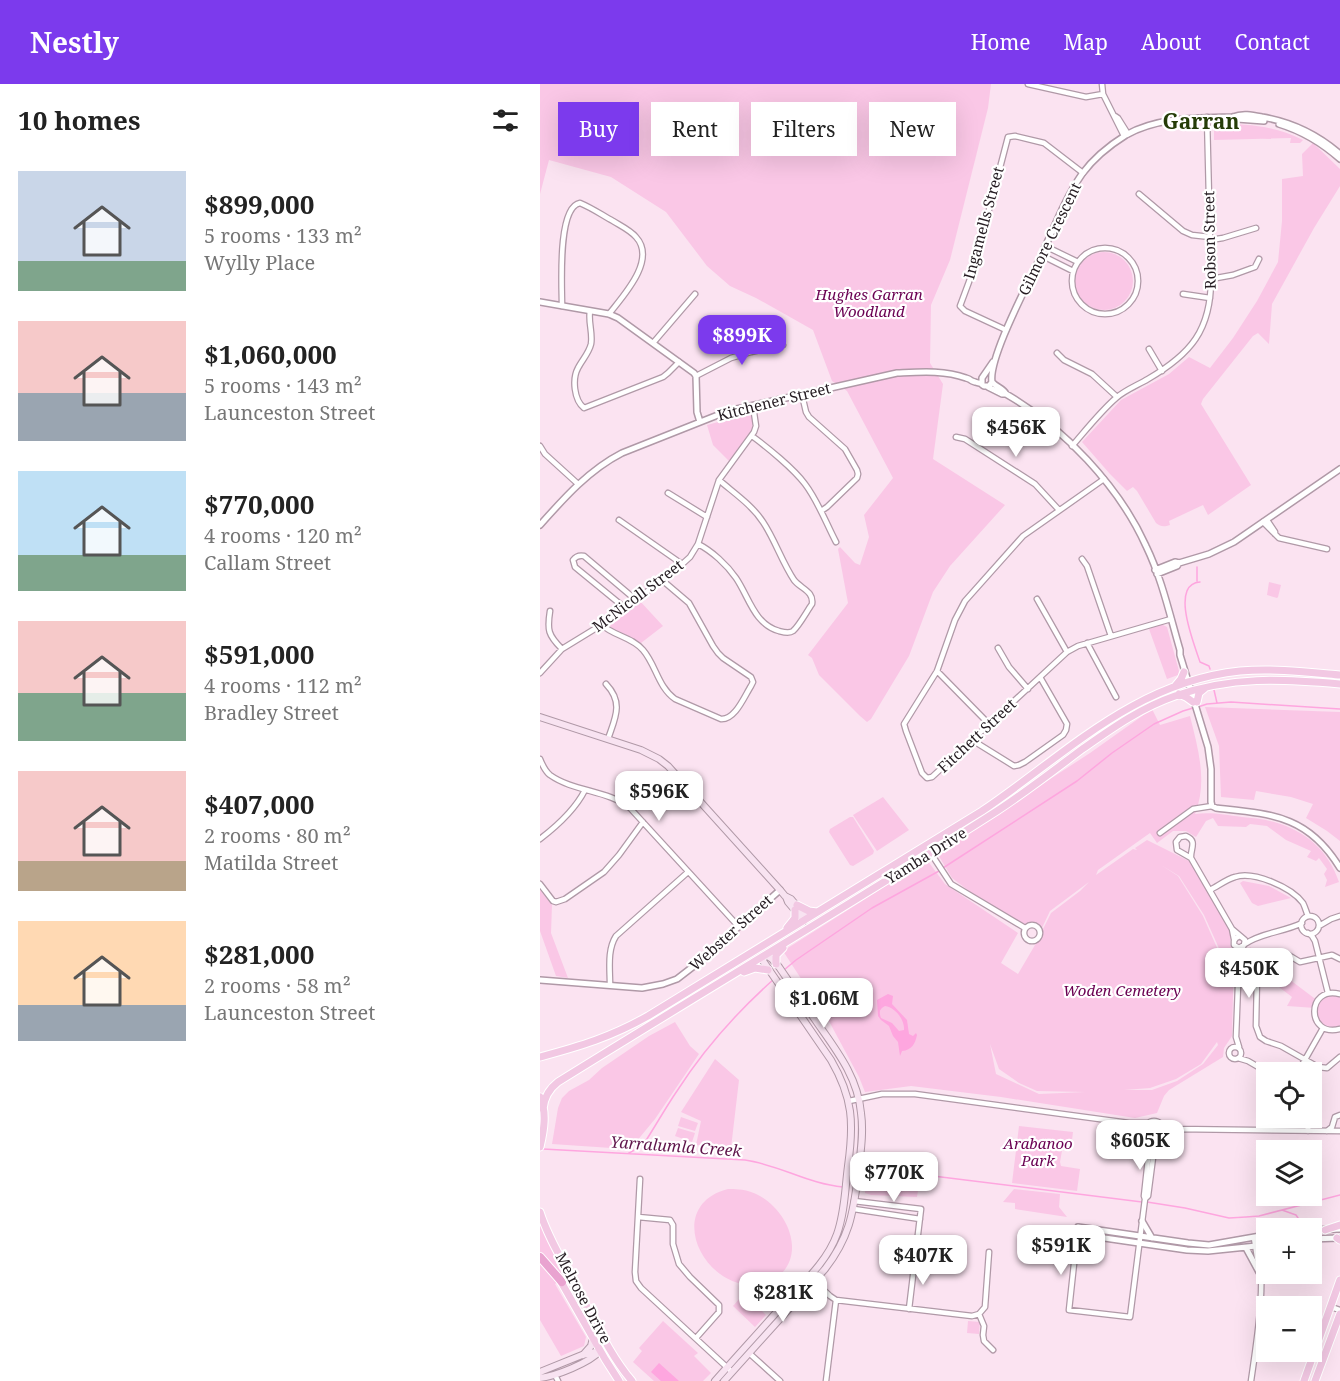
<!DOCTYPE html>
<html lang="en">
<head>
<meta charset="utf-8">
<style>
	body { margin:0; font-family:"Noto Serif",serif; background:#f2f2f2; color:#222; height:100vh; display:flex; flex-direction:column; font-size:22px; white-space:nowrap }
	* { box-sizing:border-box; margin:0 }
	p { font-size:20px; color:#767676 }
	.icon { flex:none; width:33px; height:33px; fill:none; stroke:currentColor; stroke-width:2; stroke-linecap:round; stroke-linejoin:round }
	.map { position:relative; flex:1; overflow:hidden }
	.panel { display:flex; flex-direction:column; background:#fff; width:540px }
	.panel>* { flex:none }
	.guide { position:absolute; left:18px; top:18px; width:570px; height:54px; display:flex; gap:12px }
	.buttons { position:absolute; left:716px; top:978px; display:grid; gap:12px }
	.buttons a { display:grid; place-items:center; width:66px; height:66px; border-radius:0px; background:#fff; box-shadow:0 6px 24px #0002; font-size:30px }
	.price { position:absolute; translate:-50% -51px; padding:0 14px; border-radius:12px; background:#fff; color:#222; font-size:20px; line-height:39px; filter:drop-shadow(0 2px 3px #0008) }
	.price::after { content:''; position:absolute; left:50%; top:36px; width:18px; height:14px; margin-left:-9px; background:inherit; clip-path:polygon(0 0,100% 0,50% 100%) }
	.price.active { background:#7c3aed; color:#fff }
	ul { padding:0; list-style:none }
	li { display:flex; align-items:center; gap:18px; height:150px; padding:0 18px }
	li span { display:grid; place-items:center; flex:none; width:168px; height:120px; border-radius:0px; color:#555 }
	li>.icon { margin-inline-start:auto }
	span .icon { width:72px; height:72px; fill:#fffc; stroke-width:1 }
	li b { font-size:26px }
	h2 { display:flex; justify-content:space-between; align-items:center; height:72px; padding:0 18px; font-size:26px }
	.pill { padding:0 21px; border-radius:0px; background:#fff; box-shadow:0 6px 24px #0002; font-size:21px; line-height:54px }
	.pill.active { background:#7c3aed; color:#fff }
	header { display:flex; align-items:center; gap:36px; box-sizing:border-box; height:84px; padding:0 30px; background:#7c3aed; color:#fff }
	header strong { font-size:28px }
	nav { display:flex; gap:33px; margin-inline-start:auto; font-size:21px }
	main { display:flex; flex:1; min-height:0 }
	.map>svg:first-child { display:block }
	.green { fill:#fac7e6; fill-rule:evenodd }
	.water { fill:#fea6df; fill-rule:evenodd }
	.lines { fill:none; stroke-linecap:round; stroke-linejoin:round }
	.stream { stroke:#fea6df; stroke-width:1.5 }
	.minor-casing { stroke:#b099a7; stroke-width:7 }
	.tertiary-casing { stroke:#b099a7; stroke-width:8 }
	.secondary-casing { stroke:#b099a7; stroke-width:8 }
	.primary-casing { stroke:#fff; stroke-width:9 }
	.motorway-casing { stroke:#fff; stroke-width:10 }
	.minor { stroke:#fff; stroke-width:4.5 }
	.tertiary { stroke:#fff; stroke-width:5 }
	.secondary { stroke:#f8e3f1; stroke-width:6 }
	.primary { stroke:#f2c8e3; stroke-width:7 }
	.motorway { stroke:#e9a3d0; stroke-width:8 }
	.labels { text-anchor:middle; stroke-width:4.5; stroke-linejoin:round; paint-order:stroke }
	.street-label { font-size:15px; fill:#251c22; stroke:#fff }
	.park-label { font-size:15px; font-style:italic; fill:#6a0052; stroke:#fff }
	.water-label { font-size:16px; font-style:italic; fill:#5f154b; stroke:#fff }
	.district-label { font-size:21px; font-weight:bold; fill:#253c08; stroke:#fff }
</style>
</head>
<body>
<header>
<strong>Nestly</strong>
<nav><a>Home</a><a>Map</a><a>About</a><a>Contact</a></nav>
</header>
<main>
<section class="panel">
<h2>10 homes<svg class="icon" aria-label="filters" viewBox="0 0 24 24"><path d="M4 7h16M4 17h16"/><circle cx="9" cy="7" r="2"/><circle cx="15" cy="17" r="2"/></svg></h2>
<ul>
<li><span style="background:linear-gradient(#c9d6e8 75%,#7fa58c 0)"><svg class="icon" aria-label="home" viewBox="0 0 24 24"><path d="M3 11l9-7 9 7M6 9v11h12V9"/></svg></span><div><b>$899,000</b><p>5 rooms · 133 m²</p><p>Wylly Place</p></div></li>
<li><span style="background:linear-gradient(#f6c9c9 60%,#9aa5b1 0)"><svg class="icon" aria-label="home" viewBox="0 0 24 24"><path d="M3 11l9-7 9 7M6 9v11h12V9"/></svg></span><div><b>$1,060,000</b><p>5 rooms · 143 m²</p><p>Launceston Street</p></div></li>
<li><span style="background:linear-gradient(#bfe0f5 70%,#7fa58c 0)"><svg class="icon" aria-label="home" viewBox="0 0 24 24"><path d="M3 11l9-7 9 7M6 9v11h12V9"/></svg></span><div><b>$770,000</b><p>4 rooms · 120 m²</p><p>Callam Street</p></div></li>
<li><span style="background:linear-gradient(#f6c9c9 60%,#7fa58c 0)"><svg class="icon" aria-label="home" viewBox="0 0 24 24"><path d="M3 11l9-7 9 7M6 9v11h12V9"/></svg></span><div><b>$591,000</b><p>4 rooms · 112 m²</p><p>Bradley Street</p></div></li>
<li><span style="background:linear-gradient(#f6c9c9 75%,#b9a48a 0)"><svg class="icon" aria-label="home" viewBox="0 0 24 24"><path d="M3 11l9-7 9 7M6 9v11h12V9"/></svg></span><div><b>$407,000</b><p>2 rooms · 80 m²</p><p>Matilda Street</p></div></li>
<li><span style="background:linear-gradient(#ffd9b3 70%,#9aa5b1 0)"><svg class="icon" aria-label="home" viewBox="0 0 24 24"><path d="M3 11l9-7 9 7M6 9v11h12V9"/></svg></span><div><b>$281,000</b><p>2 rooms · 58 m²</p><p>Launceston Street</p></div></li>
</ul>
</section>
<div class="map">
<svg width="800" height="1297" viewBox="0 0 800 1297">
	<rect width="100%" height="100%" fill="#fbe3f1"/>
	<path class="green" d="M 0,0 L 451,0 L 448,24 L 410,176 L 391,221 L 390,279 L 403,300 L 393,375 L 465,421 L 410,482 L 393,508 L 369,572 L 331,635 L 327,638 L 320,632 L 279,591 L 272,574 L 268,571 L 308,519 L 298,465 L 300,463 L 315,479 L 320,481 L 329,453 L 324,431 L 353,394 L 307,307 L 292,297 L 273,246 L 216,214 L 190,202 L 167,182 L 126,128 L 71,93 L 9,76 L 0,110 Z
		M 674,40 C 708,40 732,41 763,56 L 760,59 L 750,59 L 751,54 L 674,56 Z
		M 773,59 L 800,85 L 800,102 L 774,144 L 732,220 L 729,260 L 718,249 L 713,252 L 663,315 L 661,320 L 711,401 L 668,431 L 663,421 L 629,437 L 630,441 C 624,443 621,443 616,439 L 597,407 L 593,403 L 587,407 L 570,390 L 542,358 L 581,316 L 629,290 L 649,273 L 670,284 L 693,254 L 717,217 L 738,178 L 742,137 L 742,95 L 763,92 L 762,70 Z
		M535 197a29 29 0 1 1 58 0a29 29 0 1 1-58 0Z
		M 211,329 C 218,349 201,362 189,377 L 173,361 L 167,341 Z
		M 729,498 L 741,501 L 738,513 L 737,514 L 727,511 Z
		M 99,516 L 123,542 L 101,559 L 72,544 L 68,540 Z
		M 621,540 L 627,543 L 639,587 L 638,591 L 627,595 L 609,545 Z
		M 665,623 L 800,628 L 800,757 L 787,747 L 766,734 L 773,720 L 751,713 L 716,707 L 714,716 L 681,713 L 679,662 Z
		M 612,625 L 620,641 L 650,632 C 658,665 668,697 655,730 C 672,728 685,731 702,733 C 712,734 724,735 734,738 C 766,747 788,766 799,798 L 785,803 L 787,796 L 784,790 L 787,785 L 779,774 L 776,777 L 767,773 L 771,767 L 746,756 L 727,742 L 710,740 L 706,743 L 678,742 L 673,734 L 666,737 L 656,753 L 646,747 L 633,747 L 617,759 L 610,749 L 558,786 L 556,791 L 593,765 L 597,766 L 595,764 L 607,756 L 651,778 L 693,849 C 689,857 689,860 694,868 L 692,952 L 684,964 L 683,973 L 629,1006 L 624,1012 L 617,1029 L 595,1034 L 461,1013 L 371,1002 L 325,1008 L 319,993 L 290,939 L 243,867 L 387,776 L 405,800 L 478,849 L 461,879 L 478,890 L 495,861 L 511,829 L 540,807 L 549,798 L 510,827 L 501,846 C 491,837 493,841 483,840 L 441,816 L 412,794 L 397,769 L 550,669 ZM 621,781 L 639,792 L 664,831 L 682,871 L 683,898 C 677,890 679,880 681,871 L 678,870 L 678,866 L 663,832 L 638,792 ZM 677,958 L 678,961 L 663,980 L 637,997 L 612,1006 L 584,1006 L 610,1004 L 636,995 L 661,980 ZM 450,960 L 459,985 L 479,999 L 497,1007 L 545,1008 L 499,1010 L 456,990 Z
		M 343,713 L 369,746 L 337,767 L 313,731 Z
		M 310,733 L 313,733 L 334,767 L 333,770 L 313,782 L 310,781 L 289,748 L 290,745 Z
		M 703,797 L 729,802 L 751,814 L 718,822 L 712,819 L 700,799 Z
		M 0,806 L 12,821 L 11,849 L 28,894 L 16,892 L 0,847 Z
		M 710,863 L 729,880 L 774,914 L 780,915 L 784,912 L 800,911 L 800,945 L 784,942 L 777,936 L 775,924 L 747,922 L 752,913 L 706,878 Z
		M 135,938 L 150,962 L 159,970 L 115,1035 L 96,1058 L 86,1065 L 12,1060 L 18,1024 L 22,1014 L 29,1007 L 49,996 L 62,984 L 109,952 Z
		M 175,975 L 199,996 L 191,1064 L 156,1061 L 161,1037 L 141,1028 Z
		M 141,1033 L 158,1039 L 155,1047 L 138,1042 Z
		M 479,1042 L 533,1048 L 532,1056 L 523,1061 L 520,1078 L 521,1082 L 540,1085 L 537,1107 L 472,1099 Z
		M 138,1044 L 155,1049 L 152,1058 L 135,1052 Z
		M 369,1079 L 375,1094 L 380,1094 L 377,1113 L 331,1111 L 325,1109 L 326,1083 L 347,1086 L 348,1082 L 359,1084 L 360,1081 L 367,1082 Z
		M 188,1105 C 195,1105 203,1105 211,1108 C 242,1118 269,1165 239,1192 C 232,1198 222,1201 214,1201 C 160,1202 125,1121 188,1105 Z
		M 474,1105 L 520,1110 L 519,1123 L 527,1133 L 475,1125 L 475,1119 L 463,1118 Z
		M 0,1134 L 28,1191 L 15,1200 L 46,1253 L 44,1262 L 21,1272 L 0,1236 Z
		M 200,1214 L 211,1216 L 226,1231 L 215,1243 L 193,1222 Z
		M 123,1237 L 158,1269 L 154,1272 L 171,1289 L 163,1297 L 114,1297 L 93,1278 L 102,1267 L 99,1264 Z
		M 428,1237 L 440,1238 L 439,1250 L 427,1249 Z"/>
	<path class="water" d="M 348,910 L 353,912 L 352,920 L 367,936 L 369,950 L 373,952 L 376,949 L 377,951 C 375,960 372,966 362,967 L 360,972 L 358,958 L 353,952 L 349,942 L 341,936 L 338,932 L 337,916 ZM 345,922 C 355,923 365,936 364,946 L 359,947 L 352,939 L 341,934 C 339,928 339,925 345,922 Z
		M 119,1279 L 139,1297 L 121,1297 L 111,1288 Z"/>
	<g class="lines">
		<path class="stream" d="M 657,497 L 657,483
			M 660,498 C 629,500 655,562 660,578 L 669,582 L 670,585
			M 674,606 L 677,619
			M 658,623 L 667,620 L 691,618 L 800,625
			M 403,784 L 537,697 L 572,669 L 614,640 L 643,627 L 653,624
			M 244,886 L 256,876 L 332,824 L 399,787
			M 3,1065 L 205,1076 C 240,1081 268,1100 303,1103
			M 89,1069 L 98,1064 L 105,1058 C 116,1041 126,1023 137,1007 C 164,965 197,928 234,895
			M 319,1104 C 342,1104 362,1091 385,1091 L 602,1118
			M 607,1118 L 645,1124 L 689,1134 L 706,1133 L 719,1132 L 800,1111
			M 742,1126 L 756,1131 L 760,1137"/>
		<defs>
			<path id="minor" d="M 488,0 L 546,13 L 563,10
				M 562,0 L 563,10 L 584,52
				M 575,32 L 578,34 L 588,50
				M 599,110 L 643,147 L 652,151 L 670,153
				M 670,156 L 683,154 L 716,144
				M 505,162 L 538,178
				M532 197a33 33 0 1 1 66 0a33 33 0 1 1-66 0Z
				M 501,171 L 533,187
				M 671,195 L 693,191 L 715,183 L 719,175
				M 643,210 L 670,214
				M 22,222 C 22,203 17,123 40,119 C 52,124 62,131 73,137 C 81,142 90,146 96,153 C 117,176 83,212 69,230
				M 50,227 C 48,238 53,249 51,260 C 49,269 42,276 38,284 C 32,295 34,316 44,324 L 123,293 L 128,289 L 139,278
				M 201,240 L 206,248 L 211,268
				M 466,246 L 425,227 L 420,222 L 433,187 L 468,53 L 475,52 L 504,59 L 543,89
				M 113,259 L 155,210
				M 609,265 L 622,287
				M 517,269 L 524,276 L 552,290 L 577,313
				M 156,292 L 191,274 L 211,268 L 243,261
				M 262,311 L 266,328 L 269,333 L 305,365 L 317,386 L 318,390 L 317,394 L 287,423 L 281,427
				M 212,352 C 227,363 254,385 265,400 C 278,417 286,439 296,458
				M 416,353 L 425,355 L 495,400 L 519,426
				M 0,362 L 5,370 L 38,400
				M 532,362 C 546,346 560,328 576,314 C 585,306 598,301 608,295 C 651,270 671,246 671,195 L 667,33
				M 564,395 L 483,452 L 425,517 L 415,536 L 397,587 L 364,640 L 366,647 L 382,689 L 387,694 L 392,693 L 527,568 L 538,562 L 631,535
				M 128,409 L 167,433
				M 79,436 L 142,480
				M 727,436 L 735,448 L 735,450
				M 723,438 L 739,454 L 787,465
				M 158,460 C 172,467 187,481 196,494 C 209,513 214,540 239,547 C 243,548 249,550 253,547 C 259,542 267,527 272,520 C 274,507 261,505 254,496 C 242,478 235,456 223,438 C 212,421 194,409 179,396
				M 542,475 L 547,482 L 571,552
				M 497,515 L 527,568
				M 85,524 L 35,483 L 33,476 C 36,472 39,471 44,472 L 96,516
				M 10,527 C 7,546 8,551 22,565
				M 62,541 C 74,552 92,553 103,566 C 116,581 118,603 135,615 L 181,635 C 195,636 204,613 211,602 L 213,598 L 211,593 L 183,574 L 178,569 L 173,562 L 149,519 L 122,496
				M 547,559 L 576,613
				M 458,564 L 469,583 L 488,605
				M 397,587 L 449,640
				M 0,589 L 22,565 L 71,535 L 139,483 L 150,473 L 158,460 L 179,396 L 214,348 L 216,342 L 213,322
				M 66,600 C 84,619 75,634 68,655
				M 432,656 L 474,682 L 479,681 L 485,678 L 523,651 L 526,646 L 527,640 L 500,593
				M 0,675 C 2,680 5,687 10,691 C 34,708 68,706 90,724 L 199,843
				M 620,749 L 653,725 L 672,722
				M 0,755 C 17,742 35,726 45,706
				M 392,759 L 389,761 L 390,768 L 411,800 L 485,844
				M 651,774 C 650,765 658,757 646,752 L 640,753 L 636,758 L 637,766 L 651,774 L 692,845 L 694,855
				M 0,800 L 13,817 L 16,818 L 25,815 L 64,788 L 79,771 L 103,738
				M 670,806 C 678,802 687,795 695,793 C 714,787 751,803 763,819 C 765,823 766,827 768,832
				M761 841a9 9 0 1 1 18 0a9 9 0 1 1-18 0Z
				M484 849a8 8 0 1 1 16 0a8 8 0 1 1-16 0Z
				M 779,842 L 791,835 L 800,832
				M 692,845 L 705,856 L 704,861 L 699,864 L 694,861 L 694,857 L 696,854 L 700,852
				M 768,849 L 772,852 L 775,857 L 788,909
				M 705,860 C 720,849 744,848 762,839
				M 800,875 L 792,871 L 760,878 L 745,869 L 731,872 L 719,886 L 717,892 L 716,942 L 720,953 L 726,957 L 741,962 L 778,983 L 787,984 L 800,973
				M 70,901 C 70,885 67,866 76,852 L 148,788
				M 800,910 C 766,901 766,954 800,945
				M689 969a6 6 0 1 1 12 0a6 6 0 1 1-12 0Z
				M 699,963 L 696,953 L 699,876 L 703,863
				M 698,974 L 708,977 L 727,988
				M 758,988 L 783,944
				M 309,1017 L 342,1010 L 375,1010 L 589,1039 L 608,1039
				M605 1046a9 9 0 1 1 18 0a9 9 0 1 1-18 0Z
				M 591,1041 L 605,1048
				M 622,1041 L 637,1045 L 800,1047
				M 768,1047 L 768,1034
				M 787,1047 L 792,1043 L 795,1033 L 800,1031
				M 622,1050 L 637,1045
				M 608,1053 L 609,1066 L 604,1112 L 605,1115 L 608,1112 L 614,1066 L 618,1054
				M 100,1095 L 95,1188 L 96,1197 L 101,1204 L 192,1288
				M 314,1117 L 381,1125 L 369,1225
				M 314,1125 L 380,1135
				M 98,1133 L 130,1136 L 133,1141 L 133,1160 L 139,1180 L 150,1193 L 179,1221 L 179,1228 L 156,1254
				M 538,1143 L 529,1226 L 590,1233 L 605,1115
				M 714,1154 L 719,1186
				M 274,1197 L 290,1212 L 296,1216 L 432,1232 L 439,1230
				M 791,1223 L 800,1226
				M 439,1230 L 445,1223 L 449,1168
				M 439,1230 L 444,1242 L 443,1251 L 444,1257 L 453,1266
				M 209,1269 L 240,1297
				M 15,1291 L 18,1297
				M 286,1297 L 296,1216
				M 711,1297 C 718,1249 726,1201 718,1153"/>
			<path id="tertiary" d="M 693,33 L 697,35 L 724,37
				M 739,40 C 762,47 782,59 800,75
				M 0,218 L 69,230 L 78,234 L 154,289 L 156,292 L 157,328 L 160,338
				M 452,298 C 456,303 463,304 466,310
				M 442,300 L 442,294 L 453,278
				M 448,303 L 462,310 L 466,310 C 523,343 579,402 606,462 C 622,495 630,532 640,566 L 640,571 L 668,663 L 671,685 L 671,718 L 672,722 L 676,724 C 731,730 768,731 800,784
				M 0,441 C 25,413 49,386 82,369 L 188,327 L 357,289 C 380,288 404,286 426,294 C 433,296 428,296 435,298 C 444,301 437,297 444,302 L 449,302 L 452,298 C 448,275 488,200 499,176 C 513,147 524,116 542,90 C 553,75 570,61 586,51 C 618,33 657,34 693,33 C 702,29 712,31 722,33 C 752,38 777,50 800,70
				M 615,486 L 635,478 L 639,479 L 669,470 L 694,458 L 800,385
				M 617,490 L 637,482 L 639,479
				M 0,896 L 102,904 L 123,900 L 137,895 L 159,878 L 240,806
				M 602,1137 L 612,1154
				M 538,1143 L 648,1159 L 669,1161 L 726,1151
				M 771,1146 L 800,1145
				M 537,1150 L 647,1166 L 668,1167 L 726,1161
				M 771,1155 L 798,1154
				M 706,1164 L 719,1188
				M 721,1177 L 726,1168"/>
			<path id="secondary" d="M 0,633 L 101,666 L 119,675 L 128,682 L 240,806 L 245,812 L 251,815 L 267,834
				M 246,813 L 248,818 L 264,837
				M 43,1271 L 51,1262 L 53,1254
				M 0,1288 L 42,1271 L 60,1267
				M 0,1294 C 16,1292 49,1279 60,1267
				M 175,1297 C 197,1272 220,1247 242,1222 C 262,1200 287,1178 297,1150 C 305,1128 305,1104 308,1082 C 314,1039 313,1014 291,976 L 221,874
				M 184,1297 L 285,1185 C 309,1154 313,1131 318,1092 C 320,1071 324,1050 321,1029 C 318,994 297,967 278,940 C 265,921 252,902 239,883 L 232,875 L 226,871"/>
			<path id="primary" d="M 636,601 L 641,595 L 644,588
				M 639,610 L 646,613 L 653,618
				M 657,618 L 659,609 L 665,604
				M 257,821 L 269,827 L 277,828
				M 247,844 L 255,834 L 255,826
				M 236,880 L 236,871 L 243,864
				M 204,888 L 215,884 L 228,886
				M 0,973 C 41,962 71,953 108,932 L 442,727 C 525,671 594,598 700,587 C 733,584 767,588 800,591
				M 0,1013 C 7,1028 4,1046 0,1063
				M 3,1025 C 4,1014 9,1005 18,998 C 164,907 312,820 457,727 C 486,708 513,687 541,666 C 571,645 600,624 635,612 C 692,592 741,595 800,600
				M 0,1128 C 8,1154 24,1179 37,1204 C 54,1235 69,1270 92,1297
				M 785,1146 L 800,1141
				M 797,1154 L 800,1156
				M 20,1196 L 65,1275 L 79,1297
				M 764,1297 L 800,1196
				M 775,1297 L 800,1230"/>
			<path id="motorway" d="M 0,1173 L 22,1198"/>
		</defs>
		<use href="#minor" class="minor-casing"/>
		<use href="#tertiary" class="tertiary-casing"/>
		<use href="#secondary" class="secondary-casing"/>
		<use href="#primary" class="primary-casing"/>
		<use href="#motorway" class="motorway-casing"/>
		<use href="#minor" class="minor"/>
		<use href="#tertiary" class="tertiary"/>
		<use href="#secondary" class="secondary"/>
		<use href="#primary" class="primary"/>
		<use href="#motorway" class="motorway"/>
	</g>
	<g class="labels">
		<g class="street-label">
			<text transform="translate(444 139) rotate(-75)" y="5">Ingamells Street</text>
			<text transform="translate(510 155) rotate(-64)" y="5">Gilmore Crescent</text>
			<text transform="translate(670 156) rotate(-91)" y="5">Robson Street</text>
			<text transform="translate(234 318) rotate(-14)" y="5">Kitchener Street</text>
			<text transform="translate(98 512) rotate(-37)" y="5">McNicoll Street</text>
			<text transform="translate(437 652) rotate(-43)" y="5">Fitchett Street</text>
			<text transform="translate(386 772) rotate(-32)" y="5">Yamba Drive</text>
			<text transform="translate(191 849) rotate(-42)" y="5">Webster Street</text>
			<text transform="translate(43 1214) rotate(62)" y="5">Melrose Drive</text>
		</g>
		<g class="park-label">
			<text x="329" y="216">Hughes Garran<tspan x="329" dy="17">Woodland</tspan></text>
			<text x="582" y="912">Woden Cemetery</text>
			<text x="498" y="1065">Arabanoo<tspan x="498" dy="17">Park</tspan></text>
		</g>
		<g class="water-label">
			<text transform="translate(136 1062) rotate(4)" y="6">Yarralumla Creek</text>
		</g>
		<g class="district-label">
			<text x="661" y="45">Garran</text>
		</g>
	</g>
</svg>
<div class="buttons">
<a><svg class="icon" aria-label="locate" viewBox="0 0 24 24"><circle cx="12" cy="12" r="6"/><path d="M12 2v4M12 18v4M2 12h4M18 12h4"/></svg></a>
<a><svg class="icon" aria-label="layers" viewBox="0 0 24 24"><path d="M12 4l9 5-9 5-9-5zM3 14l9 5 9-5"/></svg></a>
<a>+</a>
<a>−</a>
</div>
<b class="price active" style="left:202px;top:282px">$899K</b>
<b class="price" style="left:476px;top:374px">$456K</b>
<b class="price" style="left:119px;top:738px">$596K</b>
<b class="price" style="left:709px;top:915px">$450K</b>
<b class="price" style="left:284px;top:945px">$1.06M</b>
<b class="price" style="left:600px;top:1087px">$605K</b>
<b class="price" style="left:354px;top:1119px">$770K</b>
<b class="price" style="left:521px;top:1192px">$591K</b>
<b class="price" style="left:383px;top:1202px">$407K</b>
<b class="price" style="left:243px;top:1239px">$281K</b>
<div class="guide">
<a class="pill active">Buy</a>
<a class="pill">Rent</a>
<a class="pill">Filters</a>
<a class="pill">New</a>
</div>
</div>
</main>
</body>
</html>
